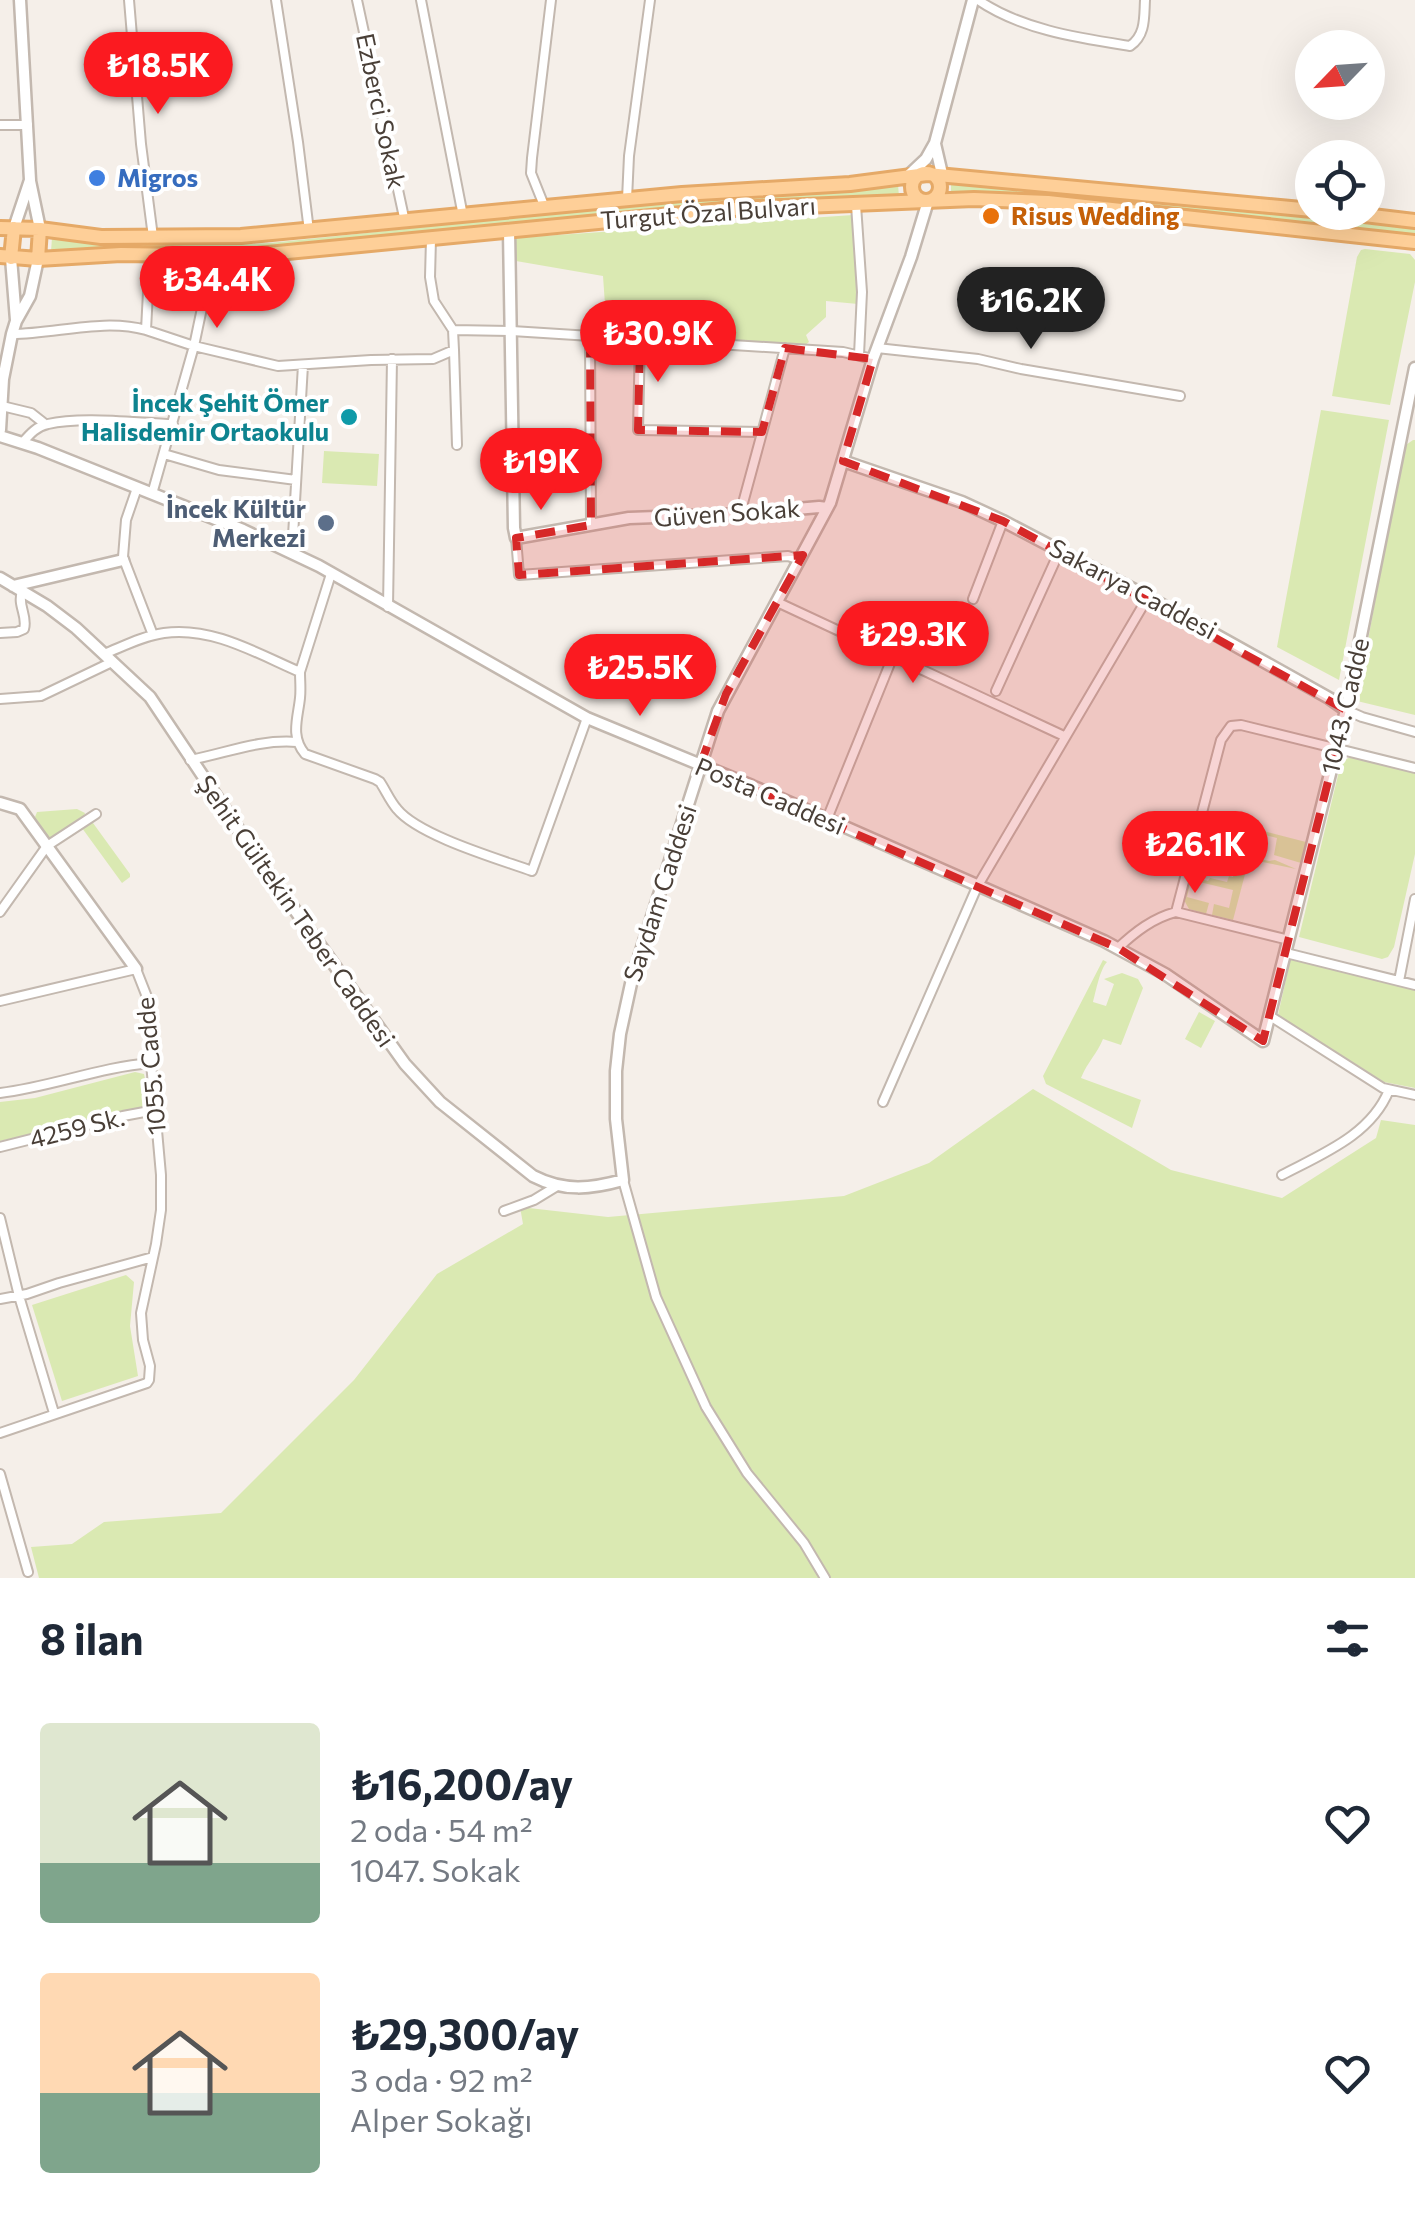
<!DOCTYPE html>
<html lang="tr">
<head>
<meta charset="utf-8">
<style>
	body { margin:0; font-family:Commissioner,sans-serif; background:#f6f6f7; color:#1f2937; height:100vh; display:flex; flex-direction:column; font-size:38px; white-space:nowrap }
	* { box-sizing:border-box; margin:0 }
	p { font-size:32px; color:#747a83 }
	.icon { flex:none; width:55px; height:55px; fill:none; stroke:currentColor; stroke-width:2; stroke-linecap:round; stroke-linejoin:round }
	.map { position:relative; height:1578px; overflow:hidden }
	.panel { display:flex; flex-direction:column; background:#fff; flex:1 }
	.panel>* { flex:none }
	.needle { width:65px; rotate:245deg }
	.fabs { position:absolute; left:1295px; top:30px; display:grid; gap:20px }
	.fabs a { display:grid; place-items:center; width:90px; height:90px; border-radius:50%; background:#fff; box-shadow:0 10px 40px #0002; font-size:50px }
	.price { position:absolute; translate:-50% -85px; padding:0 22px; border-radius:35px; background:#fb1a20; color:#fff; font-size:32px; line-height:65px; filter:drop-shadow(0 2px 5px #0008) }
	.price::after { content:''; position:absolute; left:50%; top:60px; width:30px; height:22px; margin-left:-15px; background:inherit; clip-path:polygon(0 0,100% 0,50% 100%) }
	.price.on { background:#222; color:#fff }
	ul { padding:0; list-style:none }
	li { display:flex; align-items:center; gap:30px; height:250px; padding:0 40px }
	li span { display:grid; place-items:center; flex:none; width:280px; height:200px; border-radius:10px; color:#555 }
	li>.icon { margin-inline-start:auto }
	span .icon { width:120px; height:120px; fill:#fffc; stroke-width:1 }
	li b { font-size:42px }
	h2 { display:flex; justify-content:space-between; align-items:center; height:120px; padding:0 40px; font-size:42px }
	.map>svg:first-child { display:block }
	.green { fill:#dae9b2 }
	.lines { fill:none; stroke-linecap:round; stroke-linejoin:round }
	.minor-casing { stroke:#c3b8af; stroke-width:12 }
	.tertiary-casing { stroke:#c3b8af; stroke-width:15 }
	.primary-casing { stroke:#e5a967; stroke-width:18 }
	.minor { stroke:#fff; stroke-width:8 }
	.tertiary { stroke:#fff; stroke-width:10 }
	.primary { stroke:#fecf98; stroke-width:12 }
	.marked { fill:#d62828; fill-opacity:0.2; stroke:#d62828; stroke-width:8; stroke-dasharray:20 12; stroke-linejoin:round }
	.shop-dot { fill:#3f7fe0; stroke:#fff; stroke-width:4 }
	.food-dot { fill:#e8710a; stroke:#fff; stroke-width:4 }
	.culture-dot { fill:#0f9aa8; stroke:#fff; stroke-width:4 }
	.service-dot { fill:#5c6f8a; stroke:#fff; stroke-width:4 }
	.labels { text-anchor:middle; stroke-width:8; stroke-linejoin:round; paint-order:stroke }
	.street-label { font-size:25px; fill:#493f37; stroke:#fff }
	.shop-label { font-size:25px; font-weight:bold; fill:#366cbe; stroke:#fff; text-anchor:start }
	.food-label { font-size:25px; font-weight:bold; fill:#c56008; stroke:#fff; text-anchor:start }
	.culture-label { font-size:25px; font-weight:bold; fill:#0d838f; stroke:#fff; text-anchor:end }
	.service-label { font-size:25px; font-weight:bold; fill:#4e5e75; stroke:#fff; text-anchor:end }
</style>
</head>
<body>
<div class="map">
<svg width="1415" height="1578" viewBox="0 0 1415 1578">
	<rect width="100%" height="100%" fill="#f5efe9"/>
	<path class="green" d="M 951,182 L 1415,229 L 1415,235 L 1038,194 L 986,192 L 951,196 Z
		M 898,184 L 899,197 L 842,196 L 723,202 L 251,250 L 99,248 L 51,251 L 52,238 C 85,244 119,243 153,243 C 192,244 231,245 270,243 L 694,199 L 860,189 Z
		M 853,215 L 858,266 L 858,304 L 826,301 L 826,317 L 806,335 L 809,342 L 804,346 L 607,333 L 603,276 L 516,261 L 513,238 Z
		M 1365,249 L 1410,254 L 1415,260 L 1415,282 L 1390,405 L 1332,396 L 1357,257 L 1361,250 Z
		M 1321,410 L 1389,420 L 1339,680 L 1277,647 Z
		M 1413,440 L 1415,440 L 1415,715 L 1357,701 L 1403,447 Z
		M 324,451 L 379,454 L 377,486 L 322,483 Z
		M 1351,756 L 1415,773 L 1415,854 L 1394,947 L 1388,957 L 1382,959 L 1299,937 L 1341,763 Z
		M 77,809 L 85,813 L 84,816 L 53,838 L 49,838 L 35,817 L 37,812 Z
		M 1204,816 L 1306,842 L 1301,863 L 1274,855 L 1277,838 L 1256,833 L 1251,857 L 1269,861 L 1275,860 L 1296,869 L 1249,859 L 1233,920 L 1212,915 L 1214,904 L 1229,908 L 1233,890 L 1191,880 L 1187,897 L 1209,903 L 1206,914 L 1189,909 L 1184,900 L 1190,876 L 1208,881 L 1210,878 L 1227,882 L 1229,876 L 1233,877 L 1237,859 L 1219,854 L 1218,857 L 1213,857 L 1206,876 L 1191,872 L 1197,846 L 1218,851 L 1219,848 L 1236,851 L 1243,828 L 1227,824 L 1225,827 L 1220,826 L 1214,846 L 1198,842 Z
		M 89,823 L 93,823 L 130,874 L 130,877 L 122,883 L 82,828 Z
		M 1291,957 L 1415,989 L 1415,1088 L 1384,1082 L 1278,1015 Z
		M 1103,960 L 1107,962 C 1100,969 1096,991 1093,1002 L 1106,1006 L 1114,984 L 1104,979 L 1122,973 L 1138,979 L 1143,988 L 1121,1045 L 1103,1039 C 1097,1054 1088,1061 1081,1078 L 1141,1100 L 1132,1128 L 1046,1084 L 1043,1076 Z
		M 1199,1012 L 1215,1021 L 1201,1048 L 1185,1039 Z
		M 135,1072 L 144,1074 L 150,1103 L 142,1108 L 0,1141 L 0,1102 L 35,1098 Z
		M 1033,1089 L 1171,1170 L 1282,1198 L 1376,1138 L 1381,1120 L 1415,1125 L 1415,1578 L 39,1578 L 31,1547 L 72,1544 L 104,1522 L 221,1513 L 354,1380 L 437,1274 L 523,1224 L 520,1207 L 608,1217 L 844,1196 L 929,1163 Z
		M 126,1275 L 134,1282 L 130,1326 L 138,1376 L 62,1401 L 32,1305 Z"/>
	<g class="lines">
		<defs>
			<path id="minor" d="M 129,0 L 141,144 L 153,237
				M 276,0 L 298,142 L 309,231
				M 357,0 L 405,222
				M 421,0 L 463,216
				M 978,0 C 1022,30 1079,38 1130,46 C 1146,35 1144,17 1145,0
				M 0,125 L 28,125
				M 627,199 L 629,156 L 650,0
				M 856,205 L 862,292 L 859,355
				M 545,208 L 531,173 L 532,158 L 551,0
				M 431,239 L 430,277 L 434,301 L 453,330 L 512,331 L 843,352 L 873,359
				M 150,254 L 146,330 L 194,346 L 278,366 L 371,360 L 433,359 L 454,350 L 453,330
				M 12,334 C 56,334 103,318 146,330
				M 590,337 L 591,525
				M 640,339 L 638,430 L 762,432
				M 877,348 L 978,359 L 1021,369 L 1180,396
				M 454,350 L 457,445
				M 2,406 L 31,413 L 45,424
				M 23,442 C 30,434 37,426 48,424 C 81,416 137,423 173,424
				M 164,454 L 219,470 L 296,480
				M 137,488 L 126,520 L 123,557 L 153,635
				M 152,494 L 194,346 L 213,256
				M 740,514 L 785,348
				M 516,538 L 519,575 L 788,556 L 800,560
				M 292,553 L 303,365
				M 973,599 L 1003,521
				M 777,602 L 1064,736
				M 388,607 L 392,359
				M 0,633 L 17,632 L 24,629 C 28,616 17,605 22,592
				M 104,654 C 124,646 143,636 164,633 C 212,626 258,654 300,672 C 300,681 301,689 300,698 C 298,718 290,736 305,754 L 375,779 L 380,782 C 386,791 390,801 397,809 C 419,836 499,859 532,871 L 587,718
				M 300,672 L 331,574
				M 996,691 L 1060,550
				M 0,699 L 41,696 L 112,662
				M 1346,710 L 1362,717 L 1415,732
				M 190,760 C 227,753 259,739 297,742
				M 827,819 L 893,656
				M 0,912 L 47,846 L 96,814
				M 1176,912 L 1221,740 L 1231,726 L 1241,725 L 1415,768
				M 1118,948 C 1135,932 1153,918 1176,912 L 1289,940
				M 1286,953 L 1415,985
				M 1399,981 L 1415,899
				M 0,1001 L 136,969 L 149,1002 L 151,1063 L 161,1175 L 161,1210 L 156,1244 L 141,1313 L 143,1340 L 150,1366 L 149,1380 L 147,1383 L 0,1433
				M 1270,1016 L 1383,1088 L 1415,1095
				M 0,1093 C 51,1087 100,1067 151,1063
				M 883,1102 L 977,887 L 1148,597
				M 0,1147 L 123,1116 L 155,1110
				M 1282,1175 C 1322,1154 1371,1135 1389,1090
				M 623,1180 L 656,1297 L 706,1407 L 747,1473 L 804,1543 L 825,1578
				M 504,1211 L 534,1200 L 557,1186
				M 0,1218 L 19,1296 L 54,1413
				M 0,1299 L 27,1294 L 59,1283 L 153,1257
				M 0,1474 L 28,1572"/>
			<path id="tertiary" d="M 935,144 L 942,174
				M 909,175 L 926,159 L 935,143 L 973,0
				M 30,181 L 40,229
				M 14,228 L 30,180 L 20,0
				M 509,231 L 514,528 L 516,538 L 629,518 L 740,514 L 819,507 L 827,508
				M 11,258 L 16,320
				M 0,430 L 3,379 L 12,334 L 16,321 L 30,296 L 38,259
				M 0,436 L 38,448 L 243,530 L 319,566 L 587,718 L 752,786 L 1104,941 L 1165,974 L 1263,1041 L 1346,710 L 1415,368
				M 843,461 L 962,502 L 1003,521 L 1148,597 L 1329,698 L 1346,710
				M 0,578 L 47,606 L 76,628 L 150,697 L 257,857 L 405,1064 L 440,1102 L 533,1176 C 564,1192 591,1189 623,1180 L 616,1119 L 616,1071 L 620,1034 L 632,979 L 718,711 L 830,503 L 873,359 L 911,257 L 928,201
				M 13,586 L 123,560
				M 0,803 L 20,809 L 136,969"/>
			<path id="primary" d="M912 187a14 14 0 1 1 28 0a14 14 0 1 1-28 0Z
				M 1339,212 L 1415,221
				M 0,228 L 40,229 L 101,237 L 241,236 L 682,194 L 850,184 L 927,174 L 1312,210
				M 0,256 L 38,259 L 121,254 L 247,256 L 733,209 L 974,199 L 1048,202 L 1415,242
				M 11,258 L 14,228
				M 38,259 L 40,229"/>
		</defs>
		<use href="#minor" class="minor-casing"/>
		<use href="#tertiary" class="tertiary-casing"/>
		<use href="#primary" class="primary-casing"/>
		<use href="#minor" class="minor"/>
		<use href="#tertiary" class="tertiary"/>
		<use href="#primary" class="primary"/>
	</g>
	<path class="marked" d="M 590,337 L 640,339 L 638,430 L 762,432 L 785,348 L 873,359 L 843,461 L 1003,521 L 1346,710 L 1263,1041 L 1118,948 L 700,766 L 726,694 L 803,555 L 519,575 L 516,538 L 591,525 Z"/>
	<circle class="shop-dot" cx="97" cy="178" r="10"/>
	<circle class="food-dot" cx="991" cy="216" r="10"/>
	<circle class="culture-dot" cx="349" cy="417" r="10"/>
	<circle class="service-dot" cx="326" cy="523" r="10"/>
	<g class="labels">
		<g class="street-label">
			<text transform="translate(381 111) rotate(78)" y="9">Ezberci Sokak</text>
			<text transform="translate(708 213) rotate(-4)" y="9">Turgut Özal Bulvarı</text>
			<text transform="translate(727 513) rotate(-4)" y="9">Güven Sokak</text>
			<text transform="translate(1133 589) rotate(28)" y="9">Sakarya Caddesi</text>
			<text transform="translate(1345 706) rotate(-77)" y="9">1043. Cadde</text>
			<text transform="translate(770 796) rotate(23)" y="9">Posta Caddesi</text>
			<text transform="translate(660 893) rotate(-72)" y="9">Saydam Caddesi</text>
			<text transform="translate(296 911) rotate(55)" y="9">Şehit Gültekin Teber Caddesi</text>
			<text transform="translate(151 1066) rotate(-95)" y="9">1055. Cadde</text>
			<text transform="translate(77 1128) rotate(-14)" y="9">4259 Sk.</text>
		</g>
		<g class="shop-label">
			<text x="117" y="187">Migros</text>
		</g>
		<g class="food-label">
			<text x="1011" y="225">Risus Wedding</text>
		</g>
		<g class="culture-label">
			<text x="329" y="412">İncek Şehit Ömer<tspan x="329" dy="29">Halisdemir Ortaokulu</tspan></text>
		</g>
		<g class="service-label">
			<text x="306" y="518">İncek Kültür<tspan x="306" dy="29">Merkezi</tspan></text>
		</g>
	</g>
</svg>
<div class="fabs">
<a><svg class="needle" viewBox="-14 -14 28 28"><path d="M0-13l5 13h-10z" fill="#e53935"/><path d="M0 13l5-13h-10z" fill="#747a83"/></svg></a>
<a><svg class="icon" aria-label="locate" viewBox="0 0 24 24"><circle cx="12" cy="12" r="6"/><path d="M12 2v4M12 18v4M2 12h4M18 12h4"/></svg></a>
</div>
<b class="price" style="left:158px;top:117px">₺18.5K</b>
<b class="price" style="left:217px;top:331px">₺34.4K</b>
<b class="price on" style="left:1031px;top:352px">₺16.2K</b>
<b class="price" style="left:658px;top:385px">₺30.9K</b>
<b class="price" style="left:541px;top:513px">₺19K</b>
<b class="price" style="left:913px;top:686px">₺29.3K</b>
<b class="price" style="left:640px;top:719px">₺25.5K</b>
<b class="price" style="left:1195px;top:896px">₺26.1K</b>
</div>
<section class="panel">
<h2>8 ilan<svg class="icon" aria-label="filters" viewBox="0 0 24 24"><path d="M4 7h16M4 17h16"/><circle cx="9" cy="7" r="2"/><circle cx="15" cy="17" r="2"/></svg></h2>
<ul>
<li><span style="background:linear-gradient(#dfe7d0 70%,#7fa58c 0)"><svg class="icon" aria-label="home" viewBox="0 0 24 24"><path d="M3 11l9-7 9 7M6 9v11h12V9"/></svg></span><div><b>₺16,200/ay</b><p>2 oda · 54 m²</p><p>1047. Sokak</p></div><svg class="icon" aria-label="heart" viewBox="0 0 24 24"><path d="M12 20l-8-8c-3-5 5-10 8-4 3-6 11-1 8 4z"/></svg></li>
<li><span style="background:linear-gradient(#ffd9b3 60%,#7fa58c 0)"><svg class="icon" aria-label="home" viewBox="0 0 24 24"><path d="M3 11l9-7 9 7M6 9v11h12V9"/></svg></span><div><b>₺29,300/ay</b><p>3 oda · 92 m²</p><p>Alper Sokağı</p></div><svg class="icon" aria-label="heart" viewBox="0 0 24 24"><path d="M12 20l-8-8c-3-5 5-10 8-4 3-6 11-1 8 4z"/></svg></li>
</ul>
</section>
</body>
</html>
